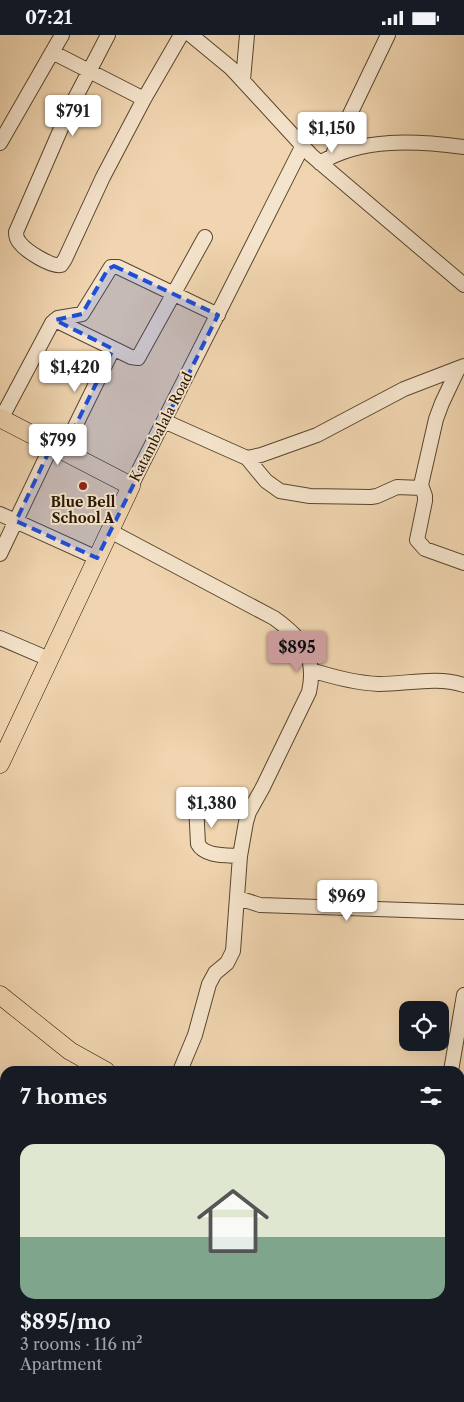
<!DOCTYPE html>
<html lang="en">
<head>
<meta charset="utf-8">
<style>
	body { margin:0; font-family:"Libre Caslon Text",serif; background:#20242c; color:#f1f3f6; height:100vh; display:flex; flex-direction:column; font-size:19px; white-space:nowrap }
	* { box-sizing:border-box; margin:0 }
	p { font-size:16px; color:#9ea1a6 }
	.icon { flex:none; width:28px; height:28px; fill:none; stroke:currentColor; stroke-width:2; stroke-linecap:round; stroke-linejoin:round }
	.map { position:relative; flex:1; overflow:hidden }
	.drawer { position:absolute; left:0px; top:1031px; width:465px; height:336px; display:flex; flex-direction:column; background:#171b24; border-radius:15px 15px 0 0; box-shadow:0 5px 20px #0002 }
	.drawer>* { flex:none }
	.fabs { position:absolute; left:399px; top:966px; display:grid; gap:10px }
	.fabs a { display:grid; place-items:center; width:50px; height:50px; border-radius:10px; background:#171b24; box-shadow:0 5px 20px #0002; font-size:25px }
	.price { position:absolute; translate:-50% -42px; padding:0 11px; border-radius:5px; background:#fff; color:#222; font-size:16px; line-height:32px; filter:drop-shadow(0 1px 2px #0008) }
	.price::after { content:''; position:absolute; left:50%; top:30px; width:15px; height:11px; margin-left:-8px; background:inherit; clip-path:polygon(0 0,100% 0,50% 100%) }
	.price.active { background:#c59692; color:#111 }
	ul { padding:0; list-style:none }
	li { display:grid; align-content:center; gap:10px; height:265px; padding:0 20px }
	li+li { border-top:1px solid #363941 }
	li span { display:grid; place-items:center; height:155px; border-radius:15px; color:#555 }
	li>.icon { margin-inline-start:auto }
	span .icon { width:90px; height:90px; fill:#fffc; stroke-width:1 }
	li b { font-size:21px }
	h2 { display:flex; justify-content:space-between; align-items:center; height:60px; padding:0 20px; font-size:21px }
	.status { display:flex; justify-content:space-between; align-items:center; height:35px; padding:0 25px; background:#171b24; direction:ltr }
	.status svg { height:14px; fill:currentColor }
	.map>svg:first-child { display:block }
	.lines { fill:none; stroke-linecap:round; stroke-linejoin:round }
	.minor-casing { stroke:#58462e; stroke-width:16 }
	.major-casing { stroke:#261603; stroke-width:19 }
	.minor { stroke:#f5e4cc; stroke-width:14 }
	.major { stroke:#f0d5b0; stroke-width:18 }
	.marked { fill:#1d4ed8; fill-opacity:0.2; stroke:#1d4ed8; stroke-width:4; stroke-dasharray:10 6; stroke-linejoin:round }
	.poi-dot { fill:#8f2418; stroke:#f5e4cc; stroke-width:2 }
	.labels { text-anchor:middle; stroke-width:4; stroke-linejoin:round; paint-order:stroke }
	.street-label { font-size:14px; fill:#261603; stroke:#f5e4cc }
	.poi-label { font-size:14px; font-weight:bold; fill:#261603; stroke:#f5e4cc }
</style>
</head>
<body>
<div class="status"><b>07:21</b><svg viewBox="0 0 49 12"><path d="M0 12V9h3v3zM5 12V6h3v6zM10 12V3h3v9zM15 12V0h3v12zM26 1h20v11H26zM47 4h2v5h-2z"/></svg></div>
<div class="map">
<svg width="464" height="1367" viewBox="0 0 464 1367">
	<rect width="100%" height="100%" fill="#f0d5b0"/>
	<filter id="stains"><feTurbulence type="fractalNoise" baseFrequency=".004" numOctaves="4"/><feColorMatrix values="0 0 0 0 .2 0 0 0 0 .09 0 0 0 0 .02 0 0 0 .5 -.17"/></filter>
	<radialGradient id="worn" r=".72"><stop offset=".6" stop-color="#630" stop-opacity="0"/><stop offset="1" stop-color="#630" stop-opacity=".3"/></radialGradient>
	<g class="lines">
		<defs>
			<path id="minor" d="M 108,0 L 69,75 L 16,197 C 16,201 17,205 20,208 C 26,216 51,232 61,230 L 65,224 L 103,142 L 144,64 L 181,0
				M 191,0 L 231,33 L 311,120 L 464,250
				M 52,17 L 144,64
				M 243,45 L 247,0
				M 0,108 L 62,0
				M 333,120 L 340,100 L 388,0
				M 320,128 C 362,102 417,106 464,112
				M 55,285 L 131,322 L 138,323 L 205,202
				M 458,334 L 442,368 L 436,384 L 421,450 L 425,461 L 425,466 L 417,505 L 425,514 L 464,528
				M 1,384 L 52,288 L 58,283 L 82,279 L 111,232 L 118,232 L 218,280
				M 164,386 L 247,423 L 266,446 L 280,456 L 310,461 L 371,462 L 377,461 L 397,452 L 421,453
				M 63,416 L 113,314
				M 247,423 L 261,420 L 317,400 L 404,354 L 464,331
				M 131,451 L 302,112
				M 0,479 L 97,523
				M 110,496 L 274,583 C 302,603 317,621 309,657 L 263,752 L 249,777 L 246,787 L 240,821 L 233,916 L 227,928 L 215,938 L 209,949 L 195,1000 L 180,1036
				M 0,519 L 52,410
				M 0,603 L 49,624
				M 311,635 C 333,642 356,648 379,649 C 408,649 436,641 464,650
				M 193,760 L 196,769 L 198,809 C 205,822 227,820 240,821
				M 238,863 L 260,870 L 464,877
				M 451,1036 L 464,960
				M 460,1048 L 464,1049
				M 460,1114 L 464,1115
				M 0,1127 L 5,1127
				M 460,1277 L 464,1276
				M 100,1367 L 102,1362
				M 171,1367 L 186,1362"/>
			<path id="major" d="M 0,383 L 131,451 L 0,729
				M 0,960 L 70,1016 L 106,1036
				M 460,1260 L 464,1264"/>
		</defs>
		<use href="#minor" class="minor-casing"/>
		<use href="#major" class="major-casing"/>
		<use href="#minor" class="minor"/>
		<use href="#major" class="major"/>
	</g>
	<path class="marked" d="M 114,231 L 218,280 L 97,523 L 16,486 L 52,410 L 63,416 L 113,314 L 55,285 L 82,279 L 108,234 Z"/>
	<circle class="poi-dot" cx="83" cy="451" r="5"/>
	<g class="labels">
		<g class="street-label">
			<text transform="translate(161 392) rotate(-63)" y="5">Katambalala Road</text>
		</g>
		<g class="poi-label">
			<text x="83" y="472">Blue Bell<tspan x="83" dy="16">School A</tspan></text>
		</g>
	</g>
	<rect width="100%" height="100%" filter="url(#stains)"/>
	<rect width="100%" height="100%" fill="url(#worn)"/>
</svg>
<div class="fabs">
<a><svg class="icon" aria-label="locate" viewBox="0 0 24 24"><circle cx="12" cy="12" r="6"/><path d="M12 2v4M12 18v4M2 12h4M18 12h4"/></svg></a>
</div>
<b class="price" style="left:73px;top:102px">$791</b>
<b class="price" style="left:332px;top:119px">$1,150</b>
<b class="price" style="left:75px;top:358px">$1,420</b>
<b class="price" style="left:58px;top:431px">$799</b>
<b class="price active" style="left:297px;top:638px">$895</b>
<b class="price" style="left:212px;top:794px">$1,380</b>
<b class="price" style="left:347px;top:887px">$969</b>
<section class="drawer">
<h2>7 homes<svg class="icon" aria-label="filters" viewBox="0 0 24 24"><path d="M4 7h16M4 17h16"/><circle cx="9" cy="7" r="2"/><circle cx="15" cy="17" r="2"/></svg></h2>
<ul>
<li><span style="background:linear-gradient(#dfe7d0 60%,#7fa58c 0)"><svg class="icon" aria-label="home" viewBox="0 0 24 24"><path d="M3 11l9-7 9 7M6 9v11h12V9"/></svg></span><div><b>$895/mo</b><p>3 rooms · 116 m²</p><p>Apartment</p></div></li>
</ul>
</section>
</div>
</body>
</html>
